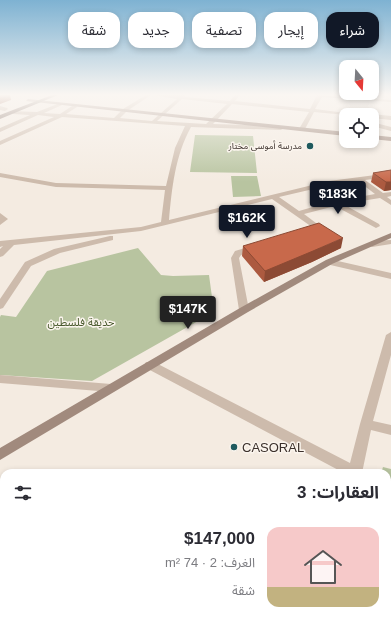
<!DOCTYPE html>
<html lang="ar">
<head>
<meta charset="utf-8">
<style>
	body { margin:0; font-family:Arial,"Noto Sans Arabic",sans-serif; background:#f2f2f3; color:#2b2b33; direction:rtl; height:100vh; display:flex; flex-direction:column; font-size:15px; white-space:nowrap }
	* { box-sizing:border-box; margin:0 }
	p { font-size:13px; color:#7c7c81 }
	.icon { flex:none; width:22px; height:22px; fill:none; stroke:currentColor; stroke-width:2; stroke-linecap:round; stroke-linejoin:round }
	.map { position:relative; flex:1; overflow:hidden; direction:ltr }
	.details { position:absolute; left:0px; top:469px; width:391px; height:156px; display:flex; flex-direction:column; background:#fff; border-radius:12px 12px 0 0; box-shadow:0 2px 6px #0003; direction:rtl }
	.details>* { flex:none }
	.banner { position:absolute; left:12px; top:12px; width:367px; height:36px; direction:rtl; display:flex; gap:8px }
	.needle { width:26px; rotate:162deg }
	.controls { position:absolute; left:339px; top:60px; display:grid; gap:8px }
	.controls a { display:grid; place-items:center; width:40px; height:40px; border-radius:8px; background:#fff; box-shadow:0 2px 6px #0003; font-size:20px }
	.price { position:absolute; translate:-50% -34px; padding:0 9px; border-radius:4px; background:#111827; color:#fff; font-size:13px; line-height:26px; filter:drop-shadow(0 1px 2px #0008) }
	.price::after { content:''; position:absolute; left:50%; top:24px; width:12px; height:9px; margin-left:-6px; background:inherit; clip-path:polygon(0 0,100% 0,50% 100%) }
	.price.current { background:#222; color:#fff }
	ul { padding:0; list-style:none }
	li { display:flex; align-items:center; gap:12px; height:100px; padding:0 12px }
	li span { display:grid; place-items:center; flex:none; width:112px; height:80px; border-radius:12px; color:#555 }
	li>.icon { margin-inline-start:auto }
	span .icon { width:48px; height:48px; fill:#fffc; stroke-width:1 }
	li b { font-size:17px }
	h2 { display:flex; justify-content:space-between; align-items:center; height:48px; padding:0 12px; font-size:17px }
	.tag { padding:0 14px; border-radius:12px; background:#fff; box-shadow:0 2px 6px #0003; font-size:14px; line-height:36px }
	.tag.current { background:#111827; color:#fff }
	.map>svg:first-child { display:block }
	.green { fill:#b8c4a0 }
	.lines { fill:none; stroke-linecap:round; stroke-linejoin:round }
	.street { fill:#cdbbac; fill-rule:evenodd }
	.secondary { fill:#a18a7d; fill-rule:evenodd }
	.primary { fill:#7d675c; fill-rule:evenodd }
	.wall { fill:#ac5a40 }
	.shaded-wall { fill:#8c4a34 }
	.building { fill:#c8694b; stroke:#8c4a34 }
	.poi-dot { fill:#1f5a5e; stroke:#fbf5ee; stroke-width:1.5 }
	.labels { text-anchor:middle; stroke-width:3; stroke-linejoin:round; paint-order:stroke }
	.far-poi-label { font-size:9px; fill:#3b302b; stroke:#fbf5ee; text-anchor:end }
	.park-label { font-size:11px; fill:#4a5a2e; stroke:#fbf5ee }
	.near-poi-label { font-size:13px; fill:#3b302b; stroke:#fbf5ee; text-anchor:start }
</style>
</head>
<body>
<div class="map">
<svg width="391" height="625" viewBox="0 0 391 625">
	<rect width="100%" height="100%" fill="#f4ebe1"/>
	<path class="green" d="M 195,135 L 253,136 L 257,173 L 190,172 Z
		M 231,176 L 257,176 L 261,196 L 233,197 Z
		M 138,248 L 161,275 L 173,276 L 209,275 L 214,312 L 92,381 L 0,375 L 0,317 L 1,315 L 16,317 L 47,271 Z
		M 383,467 L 391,469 L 391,516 L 387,515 L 387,473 L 381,473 Z"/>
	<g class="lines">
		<path class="street" d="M 146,95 L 151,95 L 127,111 L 120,118 L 152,121 L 177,99 L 153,95 L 185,95 L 185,97 L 230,101 L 235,95 L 240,95 L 235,101 L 310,109 L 317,95 L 391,100 L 391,102 L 322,97 L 315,109 L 361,115 L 346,115 L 314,112 L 305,129 L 302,131 L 299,129 L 309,112 L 232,104 L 213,124 L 281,126 L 284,128 L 281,130 L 191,127 C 175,156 172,188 169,220 L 329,181 L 391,173 L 391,177 L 365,180 L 383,193 L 391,192 L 391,196 L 387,197 L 391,200 L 391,205 L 380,198 L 343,204 L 379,224 L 380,226 L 376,228 L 335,206 L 304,214 L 320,226 L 318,232 L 308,234 L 304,232 L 312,227 L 272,199 L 141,231 L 14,245 L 3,256 L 0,257 L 0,249 L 3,246 L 0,247 L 0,241 L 141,227 L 161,222 L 165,190 L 56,187 L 0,177 L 0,173 L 56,183 L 166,186 L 175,148 L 185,126 L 62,117 L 0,145 L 0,141 L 54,117 L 38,115 L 0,132 L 0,128 L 30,115 L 13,114 L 11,111 L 37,112 L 60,103 L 62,105 L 44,113 L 60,114 L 75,104 L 77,107 L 66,114 L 114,118 L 123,109 ZM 182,99 L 227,104 L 206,124 L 157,121 ZM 358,181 L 375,194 L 337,201 L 316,188 ZM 309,190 L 330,202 L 299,211 L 279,197 Z
			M 0,106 L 7,108 L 8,109 L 5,111 L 0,110 Z
			M 372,114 L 391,116 L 391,120 L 372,118 L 372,115 L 370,115 Z
			M 372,122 L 391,127 L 391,131 L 372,126 Z
			M 0,213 L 8,219 L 0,225 Z
			M 110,236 L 113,236 L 113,240 L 60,253 L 31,266 L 3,308 L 0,309 L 0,299 L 25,262 L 54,249 Z
			M 391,240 L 391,244 L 372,247 L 368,244 L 372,241 Z
			M 255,245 L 258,246 L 258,250 L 241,255 L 239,258 L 249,310 L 244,313 L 239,310 L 231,258 L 235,251 Z
			M 329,259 L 391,273 L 391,279 L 326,264 L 325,262 Z
			M 391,332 L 391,355 L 373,421 L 391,425 L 391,435 L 371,430 L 362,473 L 344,473 L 146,368 L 144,365 L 146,362 L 154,362 L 350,463 L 360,424 L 386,335 Z
			M 0,375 L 111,384 L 115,385 L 117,388 L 115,391 L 111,392 L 0,383 Z
			M 323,621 L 341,621 L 340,625 L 322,625 Z"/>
		<path class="secondary" d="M 28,99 L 346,132 L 346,136 L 26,101 Z
			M 372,135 L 391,137 L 391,141 L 372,139 Z
			M 391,233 L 391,238 L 332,264 L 248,312 L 0,460 L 0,448 L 240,308 L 326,260 Z"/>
		<path class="primary" d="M 52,95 L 58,95 L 0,119 L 0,115 Z"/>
	</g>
	<path class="wall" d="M 391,170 L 391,190 L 384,191 L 371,182 L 373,173 Z
		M 243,246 L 341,248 L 312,262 L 264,282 L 242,256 Z"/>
	<path class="shaded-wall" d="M 8,95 L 10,95 L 11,100 L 0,104 L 0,98 Z
		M 386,182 L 391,182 L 391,190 L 384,191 Z
		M 343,238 L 341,248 L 312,262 L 264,282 L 265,271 Z"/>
	<path class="building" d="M 0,95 L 8,95 L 0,98 Z
		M 391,170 L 391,182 L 386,182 L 373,173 Z
		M 319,223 L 343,238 L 313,251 L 265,271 L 243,246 Z"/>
	<linearGradient id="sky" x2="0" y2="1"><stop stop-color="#7eb2d2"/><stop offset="0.52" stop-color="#faf6f2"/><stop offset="1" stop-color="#faf6f2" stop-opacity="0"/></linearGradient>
	<rect width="391" height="182" fill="url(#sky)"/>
	<g class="poi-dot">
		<circle cx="310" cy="146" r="4"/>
		<circle cx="234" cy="447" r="4"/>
	</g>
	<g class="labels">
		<g class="far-poi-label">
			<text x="302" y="149">مدرسة أموسى مختار</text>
		</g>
		<g class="park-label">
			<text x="81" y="326">حديقة فلسطين</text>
		</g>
		<g class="near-poi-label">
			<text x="242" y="452">CASORAL</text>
		</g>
	</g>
</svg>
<div class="controls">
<a><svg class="needle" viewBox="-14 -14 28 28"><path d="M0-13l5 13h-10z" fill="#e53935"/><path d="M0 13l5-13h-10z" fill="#7c7c81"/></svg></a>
<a><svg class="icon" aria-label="locate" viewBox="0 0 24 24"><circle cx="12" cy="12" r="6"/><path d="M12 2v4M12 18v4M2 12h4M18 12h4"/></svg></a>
</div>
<b class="price" style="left:338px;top:215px">$183K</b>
<b class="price" style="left:247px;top:239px">$162K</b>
<b class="price current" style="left:188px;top:330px">$147K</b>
<div class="banner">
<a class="tag current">شراء</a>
<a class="tag">إيجار</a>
<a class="tag">تصفية</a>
<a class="tag">جديد</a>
<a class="tag">شقة</a>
</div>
<section class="details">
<h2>العقارات: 3<svg class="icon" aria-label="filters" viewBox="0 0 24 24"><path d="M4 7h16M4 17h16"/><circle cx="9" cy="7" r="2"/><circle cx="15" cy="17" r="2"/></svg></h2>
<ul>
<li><span style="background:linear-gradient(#f6c9c9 75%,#c2b280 0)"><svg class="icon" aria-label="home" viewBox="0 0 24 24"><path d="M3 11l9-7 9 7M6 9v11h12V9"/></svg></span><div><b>$147,000</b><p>الغرف: 2 · 74 m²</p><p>شقة</p></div></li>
</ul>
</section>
</div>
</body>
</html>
